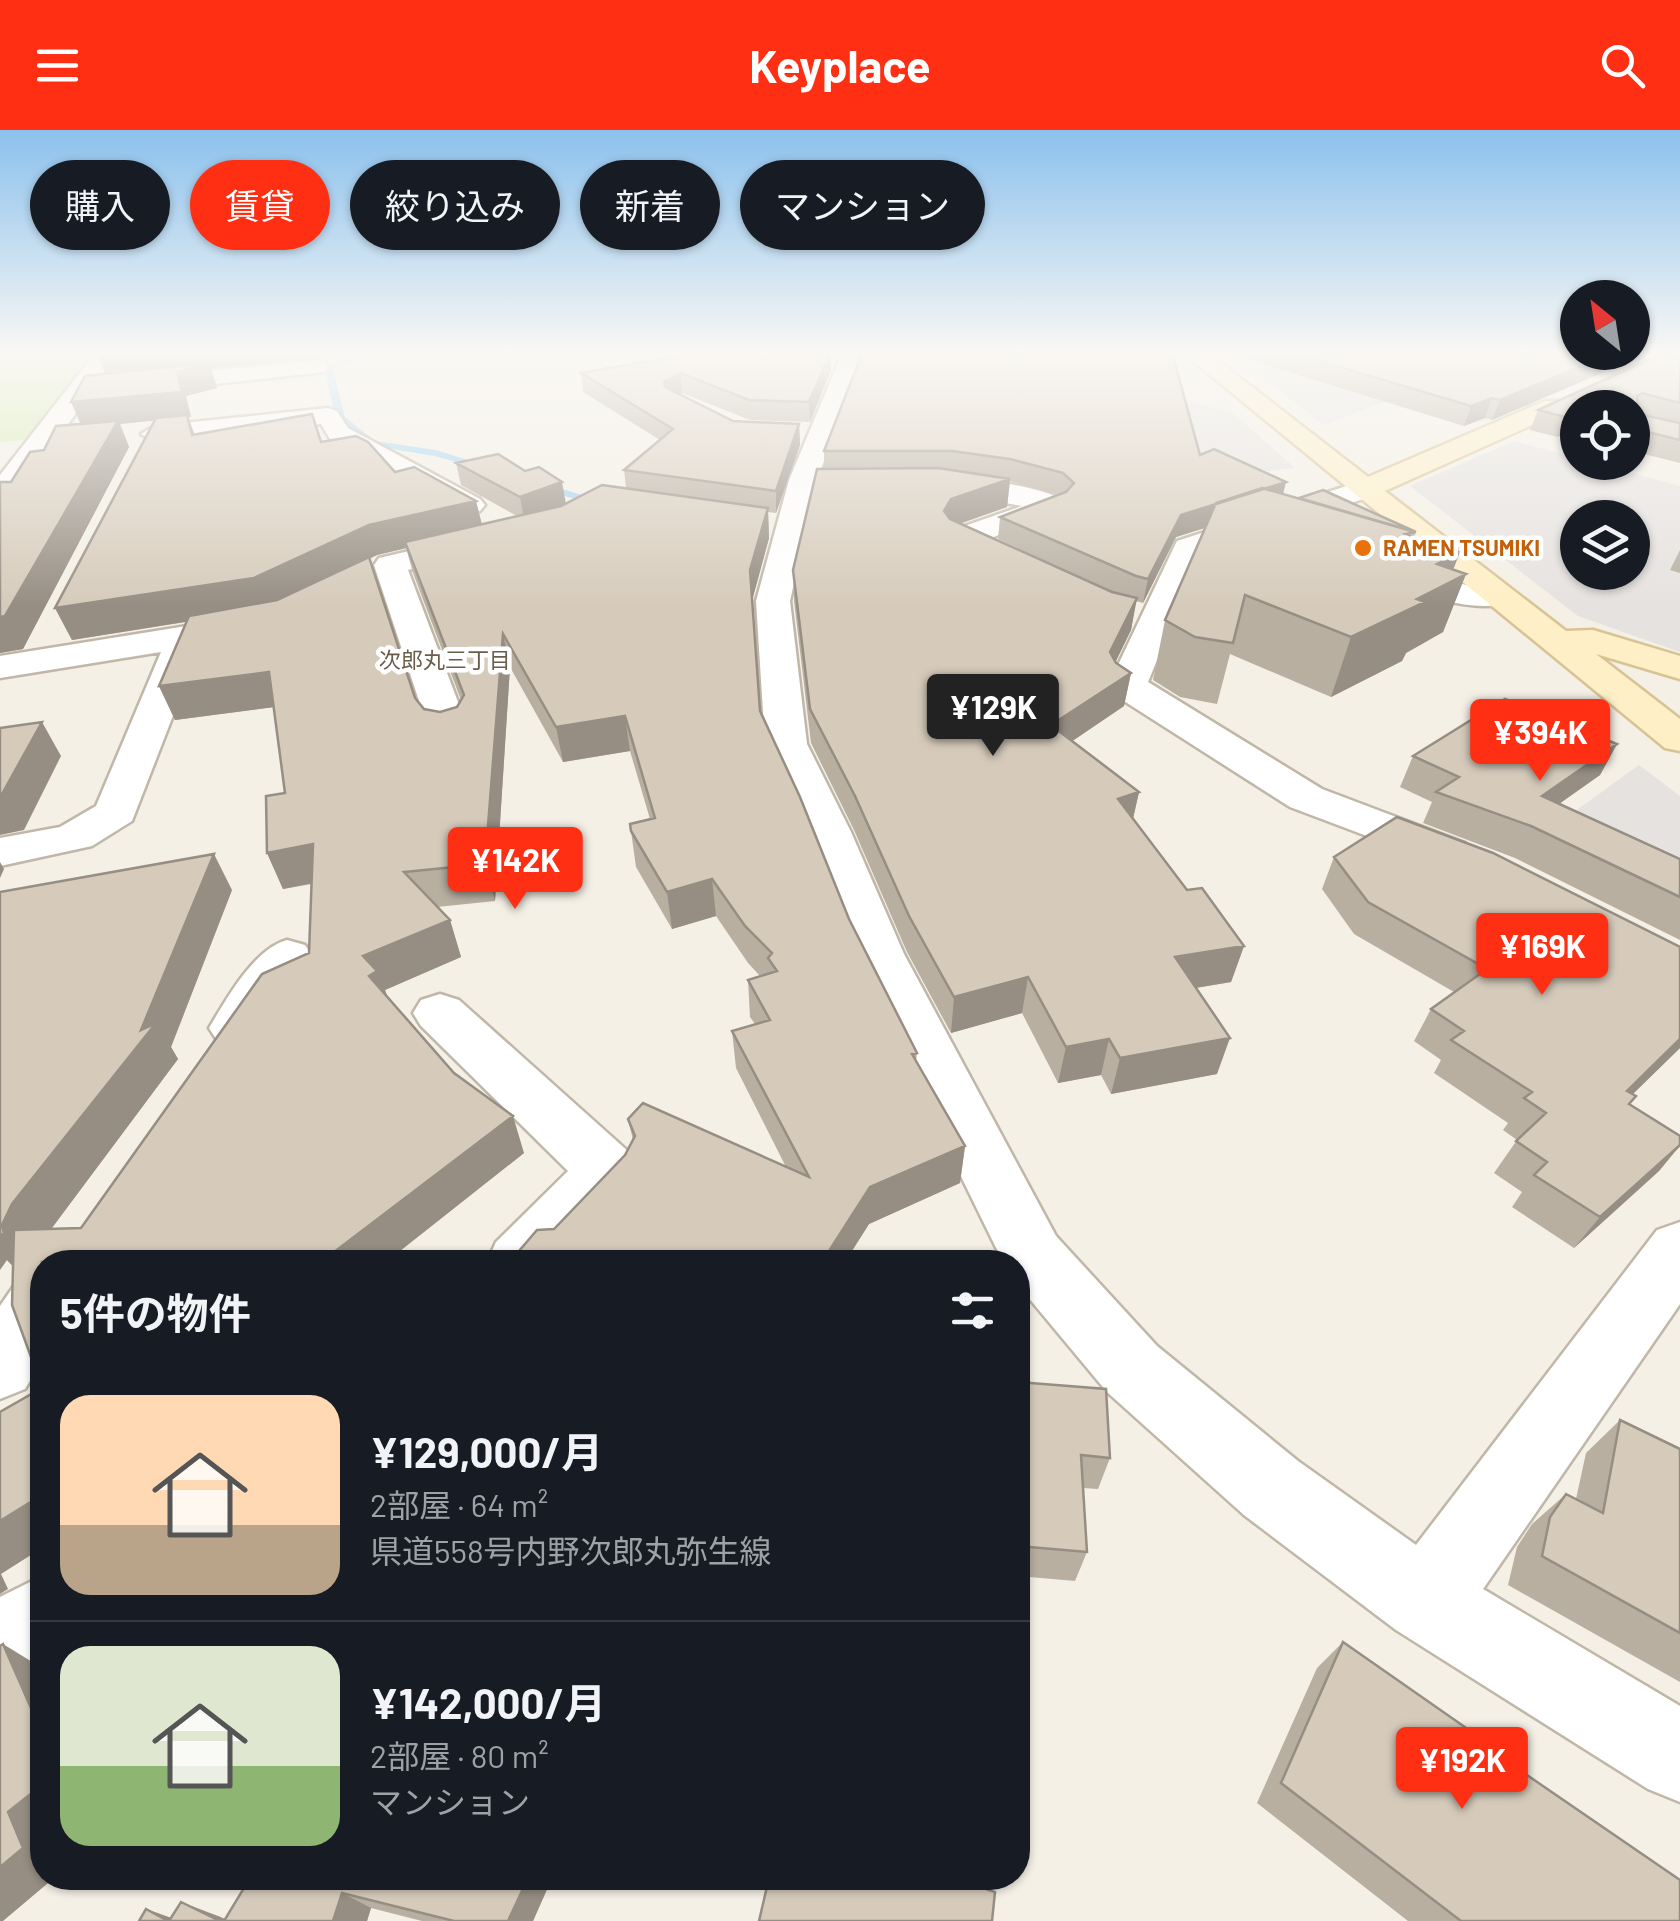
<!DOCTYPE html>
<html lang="ja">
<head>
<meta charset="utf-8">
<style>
	body { margin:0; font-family:Barlow,"Noto Sans JP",sans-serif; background:#242831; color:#f1f3f6; height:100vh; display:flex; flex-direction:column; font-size:38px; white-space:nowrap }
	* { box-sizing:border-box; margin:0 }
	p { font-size:32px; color:#9ea1a6 }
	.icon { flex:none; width:55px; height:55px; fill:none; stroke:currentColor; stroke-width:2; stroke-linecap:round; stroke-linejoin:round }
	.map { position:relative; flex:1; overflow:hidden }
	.sheet { position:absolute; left:30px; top:1120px; width:1000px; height:640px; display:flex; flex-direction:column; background:#171b24; border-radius:40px; box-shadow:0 2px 8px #0004 }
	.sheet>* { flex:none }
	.top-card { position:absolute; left:30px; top:30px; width:1000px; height:90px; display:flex; gap:20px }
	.needle { width:65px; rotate:330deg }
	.tools { position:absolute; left:1560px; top:150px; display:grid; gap:20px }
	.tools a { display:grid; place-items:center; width:90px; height:90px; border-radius:50%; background:#171b24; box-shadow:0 2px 8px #0004; font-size:50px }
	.price { position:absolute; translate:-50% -85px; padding:0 22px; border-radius:10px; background:#ff2f13; color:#fff; font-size:32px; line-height:65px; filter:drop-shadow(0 2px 5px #0008) }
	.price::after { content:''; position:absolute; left:50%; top:60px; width:30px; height:22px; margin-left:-15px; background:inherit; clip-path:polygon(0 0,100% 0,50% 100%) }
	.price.current { background:#222; color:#fff }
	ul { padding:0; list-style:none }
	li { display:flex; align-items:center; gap:30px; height:250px; padding:0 30px }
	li+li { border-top:2px solid #363941 }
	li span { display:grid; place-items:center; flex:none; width:280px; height:200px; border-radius:30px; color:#555 }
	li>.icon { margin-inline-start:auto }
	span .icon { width:120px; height:120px; fill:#fffc; stroke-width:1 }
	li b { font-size:42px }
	h2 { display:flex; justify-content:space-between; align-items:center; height:120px; padding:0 30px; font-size:42px }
	.pill { padding:0 35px; border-radius:45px; background:#171b24; box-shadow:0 2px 8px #0004; font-size:35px; line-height:90px }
	.pill.current { background:#ff2f13; color:#fff }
	header { display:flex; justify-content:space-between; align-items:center; height:130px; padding:0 30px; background:#ff2f13; color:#fff; font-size:45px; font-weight:700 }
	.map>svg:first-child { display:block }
	.green { fill:#d1ebad }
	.parking { fill:#e5e2df; fill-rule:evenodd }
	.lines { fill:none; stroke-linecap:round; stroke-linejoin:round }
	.stream { fill:#a0d4f4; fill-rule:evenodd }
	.street-casing { stroke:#c0b7a8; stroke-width:5 }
	.secondary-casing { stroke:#d7c394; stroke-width:5 }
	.street { fill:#fff; fill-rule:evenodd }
	.secondary { fill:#ffefc6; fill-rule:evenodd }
	.wall { fill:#b8afa1; fill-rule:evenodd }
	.shaded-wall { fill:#968e83 }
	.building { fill:#d6cbbb; stroke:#968e83; stroke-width:2.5 }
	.food-dot { fill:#e8710a; stroke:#fff; stroke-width:4 }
	.labels { text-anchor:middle; stroke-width:9; stroke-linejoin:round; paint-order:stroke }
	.far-food-label { font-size:22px; font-weight:bold; fill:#c56008; stroke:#fff; text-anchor:start }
	.far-neighbourhood-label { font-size:22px; fill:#6b5d4c; stroke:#fff }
</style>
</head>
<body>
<header><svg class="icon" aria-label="menu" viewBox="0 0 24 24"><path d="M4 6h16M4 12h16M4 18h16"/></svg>Keyplace<svg class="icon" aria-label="search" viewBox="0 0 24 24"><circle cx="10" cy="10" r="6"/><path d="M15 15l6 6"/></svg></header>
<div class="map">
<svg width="1680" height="1791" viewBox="0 0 1680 1791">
	<rect width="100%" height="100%" fill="#f4f0e6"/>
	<path class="green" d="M 0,226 L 94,226 L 33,309 L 0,312 Z"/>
	<path class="parking" d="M 1322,226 L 1526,275 L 1483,292 L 1392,269 L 1324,295 L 1254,241 Z
		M 1080,242 L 1233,283 L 1295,338 L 1248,343 L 1003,263 Z
		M 1514,311 L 1577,328 L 1578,332 L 1593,333 L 1680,356 L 1680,522 L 1578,486 L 1410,356 ZM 1578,388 L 1632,388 L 1632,442 L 1578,442 Z
		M 1639,635 L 1680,666 L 1680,757 L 1552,698 Z"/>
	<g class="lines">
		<path class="stream" d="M 359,226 L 370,226 L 333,239 L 345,287 L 375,311 L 436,320 L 490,337 L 490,341 L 434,326 L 369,315 L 336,288 L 324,238 Z
			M 1502,264 L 1578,282 L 1578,288 L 1499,269 Z
			M 538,351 L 588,367 L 589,369 L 584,372 L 534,356 L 533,354 Z"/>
		<defs>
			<path id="street" d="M 93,226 L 115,226 L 52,318 L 10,369 L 0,372 L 0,345 Z
				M 841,226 L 863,226 L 817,350 L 790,471 L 807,614 L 851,702 L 904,824 L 1056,1106 L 1157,1216 L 1298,1331 L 1416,1415 L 1657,1100 L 1680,1092 L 1680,1174 L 1483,1459 L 1680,1576 L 1680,1672 L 1648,1659 L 1396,1500 L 1244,1385 L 1107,1262 L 1018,1155 L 1018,1132 L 1003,1132 L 852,824 L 805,702 L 765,614 L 756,471 L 789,350 Z
				M 317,230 L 325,232 L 328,237 L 325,242 L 141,262 L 129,255 L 141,248 Z
				M 328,278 L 337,281 L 348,298 L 480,369 L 485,375 L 480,381 L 460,381 L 330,309 L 321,294 L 154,312 L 141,304 L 154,296 Z
				M 935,344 C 963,349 1052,354 1067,375 L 1062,381 L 988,409 L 1023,426 L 1028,433 L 1023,440 L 1001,440 L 950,415 L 945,408 L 950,401 L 1022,376 L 925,359 L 921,353 L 925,347 Z
				M 1365,350 L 1375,353 L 1379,359 L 1375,365 L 1201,424 L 1148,552 L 1322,659 L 1465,713 L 1472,723 L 1465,733 L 1449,737 L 1290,677 L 1113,564 L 1108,556 L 1177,411 Z
				M 483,404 L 494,406 L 499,413 L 494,420 L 408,440 L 469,601 L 463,610 L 449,613 L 435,610 L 429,601 L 374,435 L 379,428 Z
				M 1389,432 L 1466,455 L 1510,459 L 1515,466 L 1510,473 C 1466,484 1419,462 1377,449 L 1373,442 L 1377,435 Z
				M 255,485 L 268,488 L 273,496 L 268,504 L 200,516 L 132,691 L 92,716 L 0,736 L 0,708 L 60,697 L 96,676 L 161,522 L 0,548 L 0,526 Z
				M 287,810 L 305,815 L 313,827 L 256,912 L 237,918 L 218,912 L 209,898 C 227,868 254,819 287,810 Z
				M 440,864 L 459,870 L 630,1023 L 639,1041 L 630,1059 L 562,1132 L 487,1132 L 496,1112 L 568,1041 L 421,896 L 413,883 L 421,870 Z
				M 42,1141 L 42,1231 L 25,1259 L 0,1269 L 0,1176 L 18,1150 Z
				M 42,1446 L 42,1539 L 0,1561 L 0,1467 Z"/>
			<path id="secondary" d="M 1187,226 L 1212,226 L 1368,347 L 1545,271 L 1563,271 L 1566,276 L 1563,281 L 1385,361 L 1566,501 L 1593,500 L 1680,526 L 1680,549 L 1596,524 L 1680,589 L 1680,621 L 1665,618 Z"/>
		</defs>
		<use href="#street" class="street-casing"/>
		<use href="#secondary" class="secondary-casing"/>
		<use href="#street" class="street"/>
		<use href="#secondary" class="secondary"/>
	</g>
	<path class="wall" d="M 98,226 L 330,226 L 211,238 L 217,258 L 186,266 L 191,287 L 188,287 L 194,304 L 321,312 L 395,342 L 476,371 L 482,394 L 517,386 L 461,355 L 456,333 L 566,373 L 626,358 L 624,340 L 660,310 L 583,262 L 581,243 L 674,226 L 673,226 L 831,226 L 831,240 L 810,292 L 750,290 L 682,263 L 680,264 L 733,291 L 799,294 L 800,315 L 776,383 L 768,382 L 769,408 L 752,470 L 760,581 L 849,789 L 917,923 L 916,932 L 965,1016 L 960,1053 L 869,1094 L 845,1132 L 515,1132 L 513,1128 L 554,1099 L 625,1025 L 633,1010 L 628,989 L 786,1037 L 736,938 L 732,901 L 755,894 L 750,887 L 748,850 L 760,846 L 748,833 L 716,786 L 672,799 L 636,737 L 630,694 L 650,689 L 630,621 L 563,632 L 510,537 L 495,771 L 437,777 L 450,790 L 461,827 L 385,860 L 387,867 L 524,1023 L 386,1132 L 42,1132 L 13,1136 L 7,1130 L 232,760 L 171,917 L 178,929 L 51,1099 L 81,1098 L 309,823 L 312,754 L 283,759 L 267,723 L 285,663 L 273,577 L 175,590 L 159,556 L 186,492 L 72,510 L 55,478 L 155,290 L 120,294 L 129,317 L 23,519 L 0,523 L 0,352 L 11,352 L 44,320 L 80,294 L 106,244 ZM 406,418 L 413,443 L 461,570 L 457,577 L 440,582 L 424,579 L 415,568 L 369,429 L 377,425 Z
		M 861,226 L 1200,325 L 1286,352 L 1283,364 L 1416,402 L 1414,407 L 1460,422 L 1453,439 L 1466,444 L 1443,502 L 1406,523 L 1402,531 L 1331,567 L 1230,524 L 1217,574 L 1180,567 L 1153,550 L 1165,490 L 1205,398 L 1176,407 L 1143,473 L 1136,471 L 1131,500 L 1115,532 L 1131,543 L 1124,576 L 1072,611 L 1139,662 L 1133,689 L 1187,760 L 1244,816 L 1231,852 L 1196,858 L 1217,944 L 1111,964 L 1101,945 L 1058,953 L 1022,883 L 951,903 L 907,822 L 854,700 L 811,613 L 794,471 L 793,440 L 824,339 L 824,321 ZM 1010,351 L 1059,365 L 1000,387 L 998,409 L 1114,463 L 960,394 L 1007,377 Z
		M 1237,226 L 1641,226 L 1492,290 L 1485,288 L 1464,296 Z
		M 1680,226 L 1680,333 L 1632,321 L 1632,278 L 1578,278 L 1578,307 L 1565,304 L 1557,307 L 1530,300 L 1538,280 Z
		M 1680,420 L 1680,443 L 1670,440 Z
		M 1617,614 L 1600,645 L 1559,674 L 1680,729 L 1680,810 L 1515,728 L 1423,693 L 1432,672 L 1400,657 L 1413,626 Z
		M 1334,727 L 1680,817 L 1680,918 L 1633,964 L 1630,975 L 1680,1006 L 1680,1016 L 1659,1041 L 1574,1118 L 1512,1077 L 1522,1062 L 1494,1043 L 1517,1010 L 1503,1000 L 1508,993 L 1434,943 L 1441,930 L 1414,911 L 1431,879 L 1454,862 L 1354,804 L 1322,759 Z
		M 1018,1252 L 1110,1328 L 1098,1359 L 1083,1358 L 1087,1422 L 1075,1451 L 1018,1446 Z
		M 1620,1290 L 1680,1319 L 1680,1552 L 1508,1455 L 1517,1417 L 1532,1394 L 1566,1364 L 1576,1369 L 1586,1323 Z
		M 1343,1512 L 1524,1643 L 1680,1791 L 1408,1791 L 1257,1673 L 1317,1538 Z
		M 250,1748 L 552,1748 L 533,1791 L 422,1791 L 371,1778 L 367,1791 L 139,1791 L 146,1779 L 171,1788 L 218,1786 L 225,1789 Z"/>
	<path class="shaded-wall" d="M 98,226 L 330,226 L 211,238 L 217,258 L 186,266 L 191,287 L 188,287 L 197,311 L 192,305 L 188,287 L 120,294 L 129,317 L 23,519 L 0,523 L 0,487 L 82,297 L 71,272 L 107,248 Z
		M 829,226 L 831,226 L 831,240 L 810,292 L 809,272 Z
		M 1606,226 L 1641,226 L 1492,290 L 1500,270 Z
		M 681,243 L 682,263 L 665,272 L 664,252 Z
		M 1492,268 L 1485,288 L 1464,296 L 1471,276 Z
		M 1574,284 L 1565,304 L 1557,307 L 1565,287 Z
		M 799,294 L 800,315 L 776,383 L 776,361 Z
		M 1010,349 L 1007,377 L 949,397 L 944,381 L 951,369 Z
		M 562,352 L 566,374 L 524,390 L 520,367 Z
		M 1286,352 L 1280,374 L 1176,407 L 1143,473 L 1148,449 L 1181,385 Z
		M 476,371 L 483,400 L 377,425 L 266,479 L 72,510 L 55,478 L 369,395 Z
		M 768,378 L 769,408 L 752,471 L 750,440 Z
		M 1460,422 L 1448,453 L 1466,444 L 1443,502 L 1406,523 L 1402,531 L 1331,567 L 1351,507 L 1437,434 Z
		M 1137,468 L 1131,500 L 1105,554 L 1110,522 Z
		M 503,504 L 510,537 L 495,771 L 485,734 Z
		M 269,542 L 282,576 L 175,590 L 159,556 Z
		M 1131,543 L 1124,576 L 1046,629 L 1051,595 Z
		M 625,586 L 630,621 L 563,632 L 556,597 Z
		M 42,592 L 61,626 L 24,700 L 0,705 L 0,665 Z
		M 1617,614 L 1600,645 L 1529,695 L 1542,666 Z
		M 1139,662 L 1131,697 L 1118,669 Z
		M 313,714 L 328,750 L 283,759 L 267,723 Z
		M 214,724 L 232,760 L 171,917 L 178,929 L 43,1110 L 21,1145 L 7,1130 L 0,1140 L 0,1105 L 2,1095 L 12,1074 L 141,900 Z
		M 0,732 L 4,739 L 0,748 Z
		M 712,749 L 716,786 L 672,799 L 667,762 Z
		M 450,790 L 461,827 L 385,860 L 392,879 L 369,846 L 363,826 Z
		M 1244,816 L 1231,852 L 1164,863 L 1175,827 Z
		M 1028,847 L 1022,883 L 951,903 L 954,867 Z
		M 1230,908 L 1217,944 L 1111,964 L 1120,928 Z
		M 1109,909 L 1101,945 L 1058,953 L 1066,917 Z
		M 1680,909 L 1680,918 L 1603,993 L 1627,961 Z
		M 513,986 L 524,1023 L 386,1132 L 321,1132 Z
		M 1680,1015 L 1659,1041 L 1574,1118 L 1600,1087 Z
		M 965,1016 L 960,1053 L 869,1094 L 845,1132 L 822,1132 L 870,1057 Z
		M 42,1365 L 42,1418 L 1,1444 L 8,1459 L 0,1464 L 0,1391 Z
		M 3,1514 L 42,1538 L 42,1603 Z
		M 42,1655 L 42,1748 L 54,1748 L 3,1791 L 0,1791 L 0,1737 L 8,1682 Z
		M 528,1748 L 552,1748 L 533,1791 L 508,1791 Z
		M 342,1763 L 371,1778 L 367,1791 L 333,1791 Z
		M 181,1772 L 218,1786 L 229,1791 L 220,1791 Z
		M 146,1779 L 180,1791 L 168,1791 Z"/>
	<path class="building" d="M 678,226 L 829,226 L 809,272 L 749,270 L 681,243 L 664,252 L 665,257 L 733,291 L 799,294 L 776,361 L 624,340 L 673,299 L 581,243 Z
		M 861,226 L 1173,226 L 1200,325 L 1214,319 L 1286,352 L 1181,385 L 1148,449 L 1136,446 L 1000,387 L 1066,362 L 1074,353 L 1063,343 L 1010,329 L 952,321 L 824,321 Z
		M 1302,226 L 1606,226 L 1500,270 L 1492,268 L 1471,276 Z
		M 1657,226 L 1680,226 L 1680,273 L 1642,263 L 1637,266 L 1638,284 L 1680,293 L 1680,310 L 1632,298 L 1632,278 L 1578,278 L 1578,284 L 1574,284 L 1565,287 L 1538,280 Z
		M 209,233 L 177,242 L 182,262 L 71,272 L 85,246 Z
		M 312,284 L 321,312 L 356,306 L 368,312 L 395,342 L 414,337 L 476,371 L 369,395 L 254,448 L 55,478 L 156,288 L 187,285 L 192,305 Z
		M 118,291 L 5,486 L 0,487 L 0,352 L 11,352 L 30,322 L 44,320 L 56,296 Z
		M 498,324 L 525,341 L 539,337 L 562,352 L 520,367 L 456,333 Z
		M 938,338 L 1010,349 L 951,369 L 944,381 L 950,389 L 1112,462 L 1137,468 L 1110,522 L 1116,533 L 1131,543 L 1051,595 L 1139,662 L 1118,669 L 1187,760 L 1202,758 L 1244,816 L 1175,827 L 1230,908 L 1120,928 L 1109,909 L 1066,917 L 1028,847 L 954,867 L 909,786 L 855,666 L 810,579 L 793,440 L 817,339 Z
		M 602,355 L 768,378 L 750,440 L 760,581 L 800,667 L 849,789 L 917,923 L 912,924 L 965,1016 L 870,1057 L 822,1132 L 523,1132 L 513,1128 L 537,1100 L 554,1099 L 625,1025 L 635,1006 L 628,989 L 643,973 L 809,1047 L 732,901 L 770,890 L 748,850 L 777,841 L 768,828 L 772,823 L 745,796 L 712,749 L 667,762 L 631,701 L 630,694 L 655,688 L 625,586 L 556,597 L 503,504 L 485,734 L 404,742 L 450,790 L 363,826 L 377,841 L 369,846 L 454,943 L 513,986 L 321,1132 L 42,1132 L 42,1257 L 12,1175 L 14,1100 L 81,1098 L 262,844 L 309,823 L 313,714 L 267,723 L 266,666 L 285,663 L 269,542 L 159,556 L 189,486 L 277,470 L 369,427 L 415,568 L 424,579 L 440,582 L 457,577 L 464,565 L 405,412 L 561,376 Z
		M 1262,358 L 1415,402 L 1406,404 L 1460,422 L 1437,434 L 1466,444 L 1417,469 L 1425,472 L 1351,507 L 1245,465 L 1233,513 L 1195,507 L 1165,490 L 1216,373 Z
		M 1323,360 L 1416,402 L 1299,368 Z
		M 1505,569 L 1617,614 L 1542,666 L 1680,729 L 1680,767 L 1531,696 L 1436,662 L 1459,647 L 1413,626 Z
		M 42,592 L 2,664 L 0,665 L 0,598 Z
		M 1397,687 L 1493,723 L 1680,817 L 1680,909 L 1627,961 L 1636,966 L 1629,974 L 1680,1006 L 1680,1015 L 1600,1087 L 1534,1045 L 1547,1032 L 1516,1011 L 1546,983 L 1524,968 L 1532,962 L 1451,910 L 1464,901 L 1431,879 L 1487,839 L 1368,772 L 1334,727 Z
		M 214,724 L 141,900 L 156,893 L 12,1074 L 2,1095 L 4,1104 L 0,1105 L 0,762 Z
		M 1018,1252 L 1106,1259 L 1110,1328 L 1081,1325 L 1087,1422 L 1018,1416 Z
		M 42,1258 L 42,1365 L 0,1391 L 0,1282 Z
		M 1620,1290 L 1680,1319 L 1680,1503 L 1542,1426 L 1550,1387 L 1566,1364 L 1603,1383 Z
		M 1343,1512 L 1525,1639 L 1524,1643 L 1680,1750 L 1680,1791 L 1461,1791 L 1281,1653 Z
		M 3,1514 L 42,1603 L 42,1655 L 8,1682 L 23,1718 L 0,1737 L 0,1516 Z
		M 250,1748 L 528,1748 L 508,1791 L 454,1791 L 342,1763 L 333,1791 L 224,1791 Z
		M 769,1748 L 963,1748 L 962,1751 L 995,1762 L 992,1791 L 759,1791 Z
		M 181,1772 L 220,1791 L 169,1791 Z
		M 146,1779 L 168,1791 L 139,1791 Z"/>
	<linearGradient id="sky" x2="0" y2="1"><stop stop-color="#8bc1ed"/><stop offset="0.47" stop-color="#faf8f4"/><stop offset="1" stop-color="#faf8f4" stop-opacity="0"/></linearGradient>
	<rect width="1680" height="476" fill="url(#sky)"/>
	<circle class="food-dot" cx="1363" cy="418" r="10"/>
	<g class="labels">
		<g class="far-food-label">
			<text x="1383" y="426">RAMEN TSUMIKI</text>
		</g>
		<g class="far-neighbourhood-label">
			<text x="445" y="538">次郎丸三丁目</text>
		</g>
	</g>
</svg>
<div class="tools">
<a><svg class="needle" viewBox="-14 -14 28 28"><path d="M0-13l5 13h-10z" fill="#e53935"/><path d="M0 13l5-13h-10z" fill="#9ea1a6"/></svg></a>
<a><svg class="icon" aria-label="locate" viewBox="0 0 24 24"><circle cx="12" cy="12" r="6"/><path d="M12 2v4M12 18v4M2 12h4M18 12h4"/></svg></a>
<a><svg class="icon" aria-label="layers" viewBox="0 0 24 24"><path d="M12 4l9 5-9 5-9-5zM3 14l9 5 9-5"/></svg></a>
</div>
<b class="price current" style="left:993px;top:629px">¥129K</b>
<b class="price" style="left:1540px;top:654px">¥394K</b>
<b class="price" style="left:515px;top:782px">¥142K</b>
<b class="price" style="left:1542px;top:868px">¥169K</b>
<b class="price" style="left:1462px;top:1682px">¥192K</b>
<div class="top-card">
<a class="pill">購入</a>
<a class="pill current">賃貸</a>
<a class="pill">絞り込み</a>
<a class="pill">新着</a>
<a class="pill">マンション</a>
</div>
<section class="sheet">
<h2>5件の物件<svg class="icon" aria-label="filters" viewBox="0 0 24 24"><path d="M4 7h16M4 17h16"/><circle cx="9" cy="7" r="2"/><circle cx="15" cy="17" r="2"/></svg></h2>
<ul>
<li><span style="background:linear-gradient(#ffd9b3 65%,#b9a48a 0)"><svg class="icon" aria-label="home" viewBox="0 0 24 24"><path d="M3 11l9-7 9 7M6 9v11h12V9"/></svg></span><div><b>¥129,000/月</b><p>2部屋 · 64 m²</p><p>県道558号内野次郎丸弥生線</p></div></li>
<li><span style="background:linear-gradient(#dfe7d0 60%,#8fb573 0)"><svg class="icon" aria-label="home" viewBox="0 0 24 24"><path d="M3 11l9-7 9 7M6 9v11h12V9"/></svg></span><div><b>¥142,000/月</b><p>2部屋 · 80 m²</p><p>マンション</p></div></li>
</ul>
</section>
</div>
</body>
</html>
